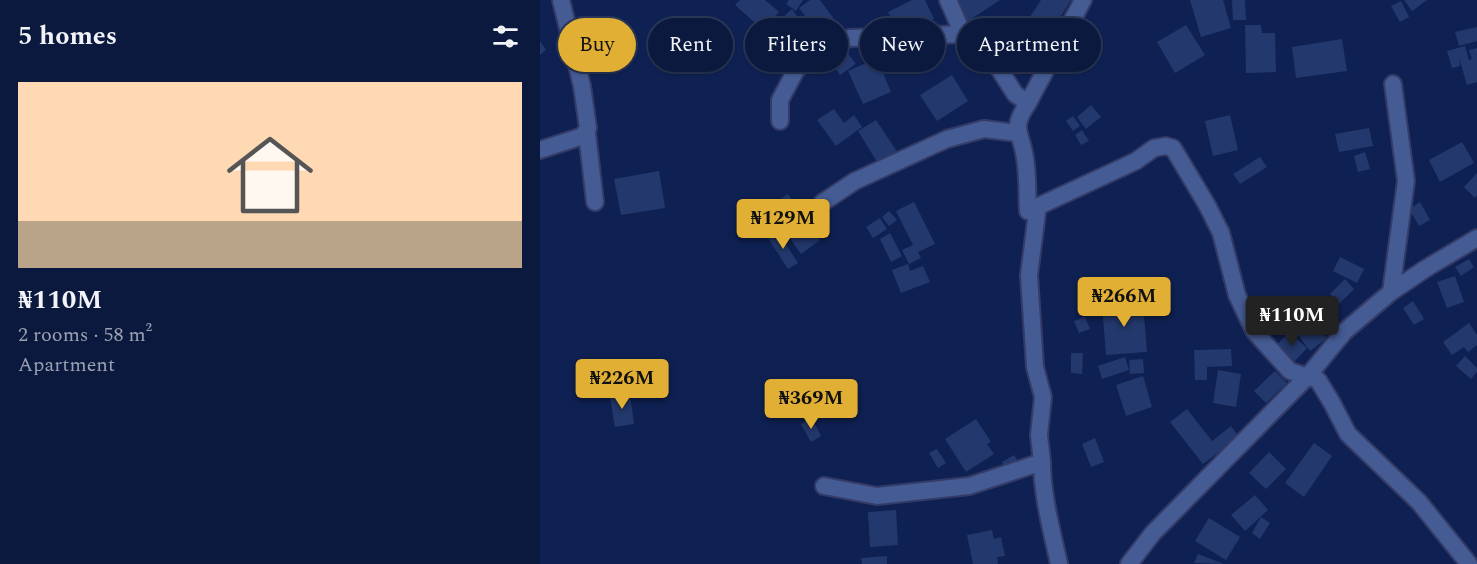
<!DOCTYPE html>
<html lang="en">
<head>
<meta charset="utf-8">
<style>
	body { margin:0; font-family:Spectral,serif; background:#192649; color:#f1f3f6; height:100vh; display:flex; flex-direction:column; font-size:22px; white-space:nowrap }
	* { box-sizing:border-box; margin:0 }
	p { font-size:20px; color:#9aa0b0 }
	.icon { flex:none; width:33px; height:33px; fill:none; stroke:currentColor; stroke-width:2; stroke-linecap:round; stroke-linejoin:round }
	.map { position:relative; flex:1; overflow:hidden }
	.drawer { display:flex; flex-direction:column; background:#0b193e; width:540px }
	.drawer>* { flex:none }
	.top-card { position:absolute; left:18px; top:18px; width:570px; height:54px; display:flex; gap:12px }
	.price { position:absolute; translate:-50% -51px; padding:0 14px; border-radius:6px; background:#e1af34; color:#111; font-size:20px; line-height:39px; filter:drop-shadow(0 2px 3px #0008) }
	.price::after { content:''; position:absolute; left:50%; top:36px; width:18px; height:14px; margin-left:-9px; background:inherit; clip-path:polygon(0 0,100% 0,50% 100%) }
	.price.on { background:#222; color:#fff }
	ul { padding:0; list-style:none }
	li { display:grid; align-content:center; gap:12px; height:318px; padding:0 18px }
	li+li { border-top:2px solid #2b3858 }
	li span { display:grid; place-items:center; height:186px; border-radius:0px; color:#555 }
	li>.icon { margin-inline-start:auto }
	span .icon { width:108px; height:108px; fill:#fffc; stroke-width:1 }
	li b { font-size:26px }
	h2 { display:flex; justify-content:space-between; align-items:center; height:72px; padding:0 18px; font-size:26px }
	.pill { padding:0 21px; border-radius:27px; background:#0b193e; box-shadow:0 2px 4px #0004,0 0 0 2px #2b3858; font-size:21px; line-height:54px }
	.pill.on { background:#e1af34; color:#111 }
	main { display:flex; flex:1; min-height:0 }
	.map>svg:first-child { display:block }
	.building { fill:#23386c }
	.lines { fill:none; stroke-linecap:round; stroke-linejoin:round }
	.minor-casing { stroke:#343b66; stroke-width:20 }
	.minor { stroke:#445b93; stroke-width:16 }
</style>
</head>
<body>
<main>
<section class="drawer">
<h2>5 homes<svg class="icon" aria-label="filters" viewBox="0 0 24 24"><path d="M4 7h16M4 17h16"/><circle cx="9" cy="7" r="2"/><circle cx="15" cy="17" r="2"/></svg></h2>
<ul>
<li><span style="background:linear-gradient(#ffd9b3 75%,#b9a48a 0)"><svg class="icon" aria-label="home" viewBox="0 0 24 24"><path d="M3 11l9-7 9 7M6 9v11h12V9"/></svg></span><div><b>₦110M</b><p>2 rooms · 58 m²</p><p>Apartment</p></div></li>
</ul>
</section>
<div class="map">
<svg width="937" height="564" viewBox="0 0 937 564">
	<rect width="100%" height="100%" fill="#0f2153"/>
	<path class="building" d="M 200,0 L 225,0 L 239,12 L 223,30 L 195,5 Z
		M 249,0 L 263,0 L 256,11 L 246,4 Z
		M 270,0 L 280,0 L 297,23 L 280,36 L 259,8 Z
		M 372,0 L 385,0 L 394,19 L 360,35 L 348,12 Z
		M 414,0 L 460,0 L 428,21 Z
		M 501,0 L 531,0 L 509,35 L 488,20 Z
		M 650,0 L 683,0 L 691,28 L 661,37 Z
		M 692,0 L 705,0 L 706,20 L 693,20 Z
		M 864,0 L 887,0 L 872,11 Z
		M 861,1 L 869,17 L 860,22 L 851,6 Z
		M 252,9 L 257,16 L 244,28 L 238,22 Z
		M 646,25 L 665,55 L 635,73 L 617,42 Z
		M 705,25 L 721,25 L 722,33 L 735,33 L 736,72 L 706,73 Z
		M 937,27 L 937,41 L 919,46 L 915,32 Z
		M 802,39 L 807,71 L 756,78 L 752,47 Z
		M 0,41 L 6,50 L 0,55 Z
		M 925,46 L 929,60 L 932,59 L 929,50 L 937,48 L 937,82 L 927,85 L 919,58 L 920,66 L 912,68 L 907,51 Z
		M 304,48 L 316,64 L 300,75 L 289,59 Z
		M 337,58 L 351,92 L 323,104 L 308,71 Z
		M 412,75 L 428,101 L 397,121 L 380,95 Z
		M 551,105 L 561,117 L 546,129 L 537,117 Z
		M 294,109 L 304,123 L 314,115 L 322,127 L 296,146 L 277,120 Z
		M 690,115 L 698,150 L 673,156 L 665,121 Z
		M 533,116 L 540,126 L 533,131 L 526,121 Z
		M 336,120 L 358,153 L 339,165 L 318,131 Z
		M 829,128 L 833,146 L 799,152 L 795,134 Z
		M 542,130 L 549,141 L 541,145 L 535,135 Z
		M 922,142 L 934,163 L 900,182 L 889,160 Z
		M 825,152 L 830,169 L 818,172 L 814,156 Z
		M 720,157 L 727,167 L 700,184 L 693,174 Z
		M 119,171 L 125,208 L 81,215 L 74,179 Z
		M 937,173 L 937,195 L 935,198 L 924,187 Z
		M 248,194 L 257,208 L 268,200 L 282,221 L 272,228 L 280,240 L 261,254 L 228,207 Z
		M 374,202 L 395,244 L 378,252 L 381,258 L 369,264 L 362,250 L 373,245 L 356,211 Z
		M 880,202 L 890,220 L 879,226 L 869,209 Z
		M 349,211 L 357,220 L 349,226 L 342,217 Z
		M 340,218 L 347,229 L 333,238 L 326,227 Z
		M 238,232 L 258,263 L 248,269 L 228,238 Z
		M 350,233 L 362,256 L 351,262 L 340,239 Z
		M 800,257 L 824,269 L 817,283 L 793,271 Z
		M 929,259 L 934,267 L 921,276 L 915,267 Z
		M 368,264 L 370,271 L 383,266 L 390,282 L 361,293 L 352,270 Z
		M 915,276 L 924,302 L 907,308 L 897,282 Z
		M 805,279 L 814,289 L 799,304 L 790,294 Z
		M 572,284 L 576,301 L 551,305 L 547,288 Z
		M 873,301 L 884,319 L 874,325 L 863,308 Z
		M 603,302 L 607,352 L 566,355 L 562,305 Z
		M 782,304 L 795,321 L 782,331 L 787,338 L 770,351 L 752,327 Z
		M 545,317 L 550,329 L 539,333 L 534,321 Z
		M 929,323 L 937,335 L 937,345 L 928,352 L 924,347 L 912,355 L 903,342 Z
		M 749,332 L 767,348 L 755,361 L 737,345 Z
		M 691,349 L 692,366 L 667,367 L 667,380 L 655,380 L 654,350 Z
		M 531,353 L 543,353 L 542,374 L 531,373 Z
		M 925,356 L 937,368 L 937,372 L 931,379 L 916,366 Z
		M 585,357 L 589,370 L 562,379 L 558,366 Z
		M 603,359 L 604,373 L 590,374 L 589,360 Z
		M 678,370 L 701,374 L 696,407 L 673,403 Z
		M 735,371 L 747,383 L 726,403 L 714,391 Z
		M 603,376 L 612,407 L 586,416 L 576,385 Z
		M 90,394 L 94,424 L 75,427 L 70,397 Z
		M 647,409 L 672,441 L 691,426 L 699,437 L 663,464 L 630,422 Z
		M 272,418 L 281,436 L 271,442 L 261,424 Z
		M 436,419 L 451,442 L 447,444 L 454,454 L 426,472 L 405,439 Z
		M 555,438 L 564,462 L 551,467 L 542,444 Z
		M 774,443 L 792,456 L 764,497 L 745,483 Z
		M 397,449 L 406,463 L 398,468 L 389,453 Z
		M 729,452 L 746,469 L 726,489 L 709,473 Z
		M 474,455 L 479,463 L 466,470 L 462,462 Z
		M 715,495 L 728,510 L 705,531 L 691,515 Z
		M 356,510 L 358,545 L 330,547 L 328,512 Z
		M 721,517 L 730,523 L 720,539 L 712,533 Z
		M 669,518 L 700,537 L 686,560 L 655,541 Z
		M 452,530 L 454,539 L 461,537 L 465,556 L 457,557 L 458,564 L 433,564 L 427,535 Z
		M 658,554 L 684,564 L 654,563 Z
		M 347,556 L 347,564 L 322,564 L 321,558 Z"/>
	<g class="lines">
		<defs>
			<path id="minor" d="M 408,0 L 423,34
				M 240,121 L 240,100 L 256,70 L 277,50 L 310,38 L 423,34 L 427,32 L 442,42 L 475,94 L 488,103
				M 47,133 L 55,202
				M 0,150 L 43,136 L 48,128 L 42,86 L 21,0
				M 282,203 L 315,181 L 407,139 L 444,129 L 478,133
				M 488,211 L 596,161 L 614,148 L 626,146 L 633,148 L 667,205 L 681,233 L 697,295 L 714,331 L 750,371 L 778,380 L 792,403 L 808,434 L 879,502 L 929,564
				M 851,292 L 866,181 L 853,84
				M 502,462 C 502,495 512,532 519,564
				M 284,486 L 337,496 L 429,486 L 502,462 L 499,435 L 503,397 L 495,367 L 489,275 L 497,213 L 488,211 C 487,194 488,175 485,158 C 481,130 470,130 488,103 L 543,0
				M 589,564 L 613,533 L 767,377 L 805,331 L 851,292 L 885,269 L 937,238"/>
		</defs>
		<use href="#minor" class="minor-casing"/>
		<use href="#minor" class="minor"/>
	</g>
</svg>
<b class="price" style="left:243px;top:250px">₦129M</b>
<b class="price" style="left:584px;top:328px">₦266M</b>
<b class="price on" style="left:752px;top:347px">₦110M</b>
<b class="price" style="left:82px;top:410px">₦226M</b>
<b class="price" style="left:271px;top:430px">₦369M</b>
<div class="top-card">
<a class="pill on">Buy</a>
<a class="pill">Rent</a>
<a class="pill">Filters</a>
<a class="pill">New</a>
<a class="pill">Apartment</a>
</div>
</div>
</main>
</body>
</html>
